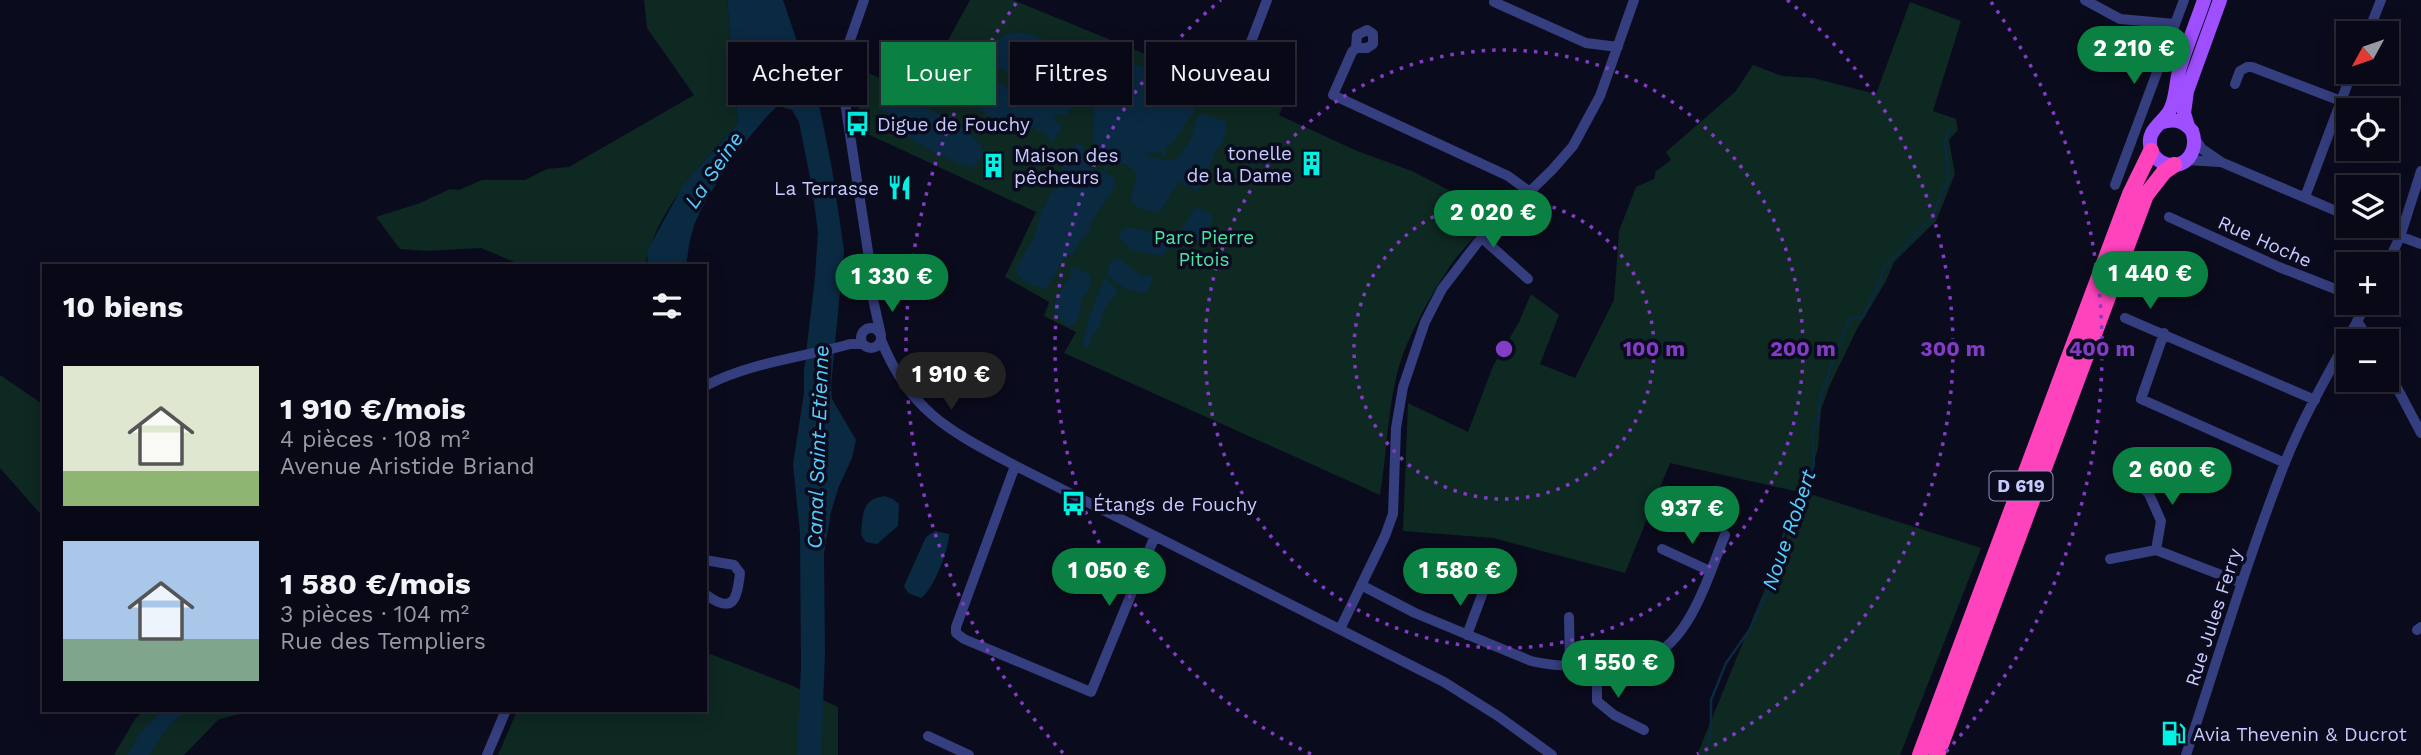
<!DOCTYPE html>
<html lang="fr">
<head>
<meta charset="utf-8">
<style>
	body { margin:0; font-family:"Work Sans",sans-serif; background:#11111f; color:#f1f3f6; height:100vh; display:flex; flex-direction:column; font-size:26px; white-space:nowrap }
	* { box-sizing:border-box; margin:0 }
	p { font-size:23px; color:#989aa1 }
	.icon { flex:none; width:38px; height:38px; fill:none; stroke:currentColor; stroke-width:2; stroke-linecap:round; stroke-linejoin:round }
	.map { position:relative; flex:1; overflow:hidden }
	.panel { position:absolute; left:42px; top:264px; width:665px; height:448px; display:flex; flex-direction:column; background:#080816; border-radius:0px; box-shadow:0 4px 18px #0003,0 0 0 2px #292935 }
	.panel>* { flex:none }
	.guide { position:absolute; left:728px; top:42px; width:665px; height:63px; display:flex; gap:14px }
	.needle { width:46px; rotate:230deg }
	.buttons { position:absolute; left:2336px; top:21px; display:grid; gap:14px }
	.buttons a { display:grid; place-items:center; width:63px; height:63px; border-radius:0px; background:#080816; box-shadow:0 4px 18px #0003,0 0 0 2px #292935; font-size:35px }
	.price { position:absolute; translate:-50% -60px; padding:0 16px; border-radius:24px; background:#0b8043; color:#fff; font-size:23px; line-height:46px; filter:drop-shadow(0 2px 4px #0008) }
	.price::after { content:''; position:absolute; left:50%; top:42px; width:21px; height:16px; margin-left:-10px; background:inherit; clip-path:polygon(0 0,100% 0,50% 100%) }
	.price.on { background:#222; color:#fff }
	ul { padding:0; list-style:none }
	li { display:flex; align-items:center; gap:21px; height:175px; padding:0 21px }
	li span { display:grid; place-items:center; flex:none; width:196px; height:140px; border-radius:0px; color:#555 }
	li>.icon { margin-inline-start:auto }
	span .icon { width:84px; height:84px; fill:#fffc; stroke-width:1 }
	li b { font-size:30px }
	h2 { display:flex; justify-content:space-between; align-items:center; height:84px; padding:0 21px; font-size:30px }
	.pill { padding:0 24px; border-radius:0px; background:#080816; box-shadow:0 4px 18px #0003,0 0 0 2px #292935; font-size:24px; line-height:63px }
	.pill.on { background:#0b8043; color:#fff }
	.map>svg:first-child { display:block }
	.green { fill:#0e2822 }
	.water { fill:#0a2a42 }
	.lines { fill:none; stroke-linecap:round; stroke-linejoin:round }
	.stream { stroke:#0a2a42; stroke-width:2.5 }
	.minor { stroke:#353e7e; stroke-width:10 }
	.major { stroke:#9f4fff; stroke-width:14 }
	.highway { stroke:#ff43bd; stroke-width:16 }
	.ring { fill:none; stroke:#833cc5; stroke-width:3.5; stroke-dasharray:3.5 7 }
	.labels { text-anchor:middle; stroke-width:7; stroke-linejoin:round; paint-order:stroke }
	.shield { fill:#0b0b1e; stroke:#8f91bc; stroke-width:2 }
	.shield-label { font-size:18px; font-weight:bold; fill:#c8cbff }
	.poi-label { font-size:19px; fill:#c8cbff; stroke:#0b0b1e; text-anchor:start }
	.park-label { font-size:19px; fill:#52e1a5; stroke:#0b0b1e }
	.street-label { font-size:19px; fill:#c8cbff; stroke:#0b0b1e }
	.water-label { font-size:21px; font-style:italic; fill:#56cdff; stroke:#0b0b1e }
	.centre { fill:#833cc5; stroke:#0b0b1e; stroke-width:3.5 }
	.ring-label { font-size:21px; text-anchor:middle; font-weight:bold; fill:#833cc5; stroke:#0b0b1e; stroke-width:7; stroke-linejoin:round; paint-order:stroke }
</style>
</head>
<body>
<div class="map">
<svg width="2421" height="755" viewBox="0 0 2421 755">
	<rect width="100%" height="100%" fill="#0b0b1e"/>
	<path class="green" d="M 644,0 L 727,0 L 738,123 C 702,163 655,212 645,266 L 524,266 L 481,248 L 427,251 L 400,249 L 376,217 L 420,203 L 450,189 L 459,190 L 482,180 L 525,180 L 547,169 L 569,167 L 694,95 L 647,28 Z
		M 970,0 L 1013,0 L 1226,87 L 1235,67 L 1288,93 L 1279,115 L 1357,151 L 1412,171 L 1495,214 C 1482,229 1468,243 1456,258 C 1438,282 1412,329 1402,357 C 1387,402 1388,449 1380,495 L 1064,353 L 1076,332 L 1044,316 L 1049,302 L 1005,277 L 1036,212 L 859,130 L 857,68 L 918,95 Z
		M 1910,2 L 1961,21 L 1933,111 L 1956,119 L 1958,130 L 1949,140 L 1955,174 L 1936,221 L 1894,262 L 1886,281 L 1856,331 L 1829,387 L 1821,410 L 1818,449 L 1804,492 L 1981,548 L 1900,755 L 1697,755 L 1804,493 L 1670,463 L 1625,573 L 1493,538 L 1403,531 L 1408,403 L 1468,432 L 1493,366 L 1519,322 L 1531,294 L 1559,315 L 1540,364 L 1575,378 L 1614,300 L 1619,231 L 1636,187 L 1654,179 L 1656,171 L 1671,160 L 1666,152 L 1735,92 L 1753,65 L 1783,76 L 1813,78 L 1876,94 Z
		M 0,375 L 44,405 L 44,518 L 0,468 Z
		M 705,652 L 793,686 L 838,707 L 838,755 L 498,755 L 517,711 L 705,710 Z
		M 144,711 L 253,711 L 219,719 L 184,755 L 114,755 L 135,719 Z"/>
	<path class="water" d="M 727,0 L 783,0 L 820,109 L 832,169 L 844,250 L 831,386 L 832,399 L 856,440 L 852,458 L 839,486 L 831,512 L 824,553 L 825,654 L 821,755 L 797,755 L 801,667 L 800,533 L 793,464 L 804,393 L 804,371 L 815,277 L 818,232 L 812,187 L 799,122 L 792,110 L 778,106 C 755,124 701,200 693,229 C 689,241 688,254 686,266 L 647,266 L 648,249 L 684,184 L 738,123 Z
		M 1011,33 C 1042,31 1041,45 1064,51 L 1066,56 L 1061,63 L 1064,67 L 1074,57 L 1092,67 L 1092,73 L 1082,79 L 1084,89 L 1076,94 L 1074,105 L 1065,115 L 1057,114 L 1054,118 L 1056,123 L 1063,126 L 1052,142 L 1049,140 L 1048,135 L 1034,128 L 1025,129 L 1013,121 L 999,124 L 980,109 L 965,107 L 941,92 L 944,81 C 959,78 980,78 995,82 C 1012,86 1006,97 1030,91 L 1029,85 L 985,60 C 987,47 999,36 1011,33 Z
		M 1120,59 C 1129,60 1134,65 1142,67 C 1160,74 1173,81 1180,100 L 1194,107 L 1194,111 L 1173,142 L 1166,148 L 1166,155 L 1162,156 L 1161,152 L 1146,153 L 1146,155 L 1163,160 L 1177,159 L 1193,136 L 1192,132 L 1200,113 L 1224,121 L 1227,125 L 1222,144 L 1216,150 L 1201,188 L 1197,191 L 1178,182 L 1160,212 L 1142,210 L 1131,201 C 1131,192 1141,177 1133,169 C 1121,157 1103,170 1094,154 L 1094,108 L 1103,93 L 1112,92 L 1104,83 C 1105,71 1110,64 1120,59 Z
		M 892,93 C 920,107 970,122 984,151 L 977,164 L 971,168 C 957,165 897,134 892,124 L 894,118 L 892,115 L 881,109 L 881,103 L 886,94 Z
		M 1077,143 L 1083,146 C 1084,151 1084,159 1087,164 C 1092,171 1107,172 1114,177 L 1115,183 L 1111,193 L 1092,221 L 1090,230 L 1080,240 L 1073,254 L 1063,259 L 1046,290 L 1023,281 L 1015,270 L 1035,235 L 1041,213 L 1061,175 L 1064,162 L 1070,150 Z
		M 1196,208 L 1205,210 L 1213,216 L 1207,233 L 1198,241 C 1173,235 1179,242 1162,256 L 1132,250 L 1119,238 L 1122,230 C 1142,220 1155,246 1180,230 C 1188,225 1189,214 1196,208 Z
		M 1117,258 L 1142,276 L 1151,276 L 1153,280 L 1146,294 C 1131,291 1115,286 1107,272 L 1112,259 Z
		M 1073,267 C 1096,274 1095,281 1082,298 C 1083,306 1078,321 1071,327 L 1061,321 L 1060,316 L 1053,310 C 1056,300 1063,283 1071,277 L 1070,269 Z
		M 1104,278 L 1118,290 L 1102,314 C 1103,322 1098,331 1092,335 L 1089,347 L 1085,347 L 1083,343 L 1089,318 Z
		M 884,496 L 893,499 L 899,504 L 898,526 L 877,544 L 866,542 L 861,535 C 863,514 861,500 884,496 Z
		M 935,531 L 949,534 C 949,549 934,589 921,598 L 908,593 L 904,586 L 926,537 Z
		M 161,711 L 188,711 C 170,720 160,738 150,755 L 127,755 L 141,732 Z"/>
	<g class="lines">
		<path class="stream" d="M 1105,171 L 1107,164
			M 1706,755 L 1711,733 L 1711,700 L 1726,663 L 1750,629 L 1770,588 L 1786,526 L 1811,473 L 1814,464 L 1812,434 L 1819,417 L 1819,402 L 1835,355 L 1850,319 L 1863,317 L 1880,281 L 1884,268 L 1932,217 L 1949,177 L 1945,144 L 1947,133 L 1953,126"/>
		<path class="minor" d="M 864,0 L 843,60 L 842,83 L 873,284 L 873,299 L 881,335
			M 2085,0 L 2120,19 L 2175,24
			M 1494,2 L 1586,43 L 1618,47
			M 2368,33 L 2381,0
			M 1356,48 L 1357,35 L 1367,30 L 1373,34 L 1373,44 L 1367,48 L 1356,48 L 1352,52 L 1333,95 L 1508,176 L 1530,192
			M 1241,68 L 1267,0
			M 2235,84 L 2240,71 L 2247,67 L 2252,67 L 2341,101
			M 2194,137 L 2202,149 L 2221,162 L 2348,216
			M 2187,160 L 2219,162
			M 2115,185 L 2184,0
			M 2305,197 L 2352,72
			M 2169,217 L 2279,267 L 2348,294
			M 2372,226 L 2421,244
			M 1482,238 L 1528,279
			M 2387,264 L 2400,237 L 2421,171
			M 2125,318 L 2315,400
			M 2357,321 L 2370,341
			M861 338a10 10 0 1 1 20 0a10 10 0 1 1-20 0Z
			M 2164,333 L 2141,399 L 2285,463
			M 881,340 C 910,411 948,430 1012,464 L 1444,682 L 1498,716 L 1552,755
			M 2387,369 L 2421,433
			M 705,386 C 751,362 801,358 850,344 L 862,344
			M 1015,466 L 956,627 L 956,633 L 964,639 L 1091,692 L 1155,536
			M 2135,480 L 2149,494 L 2161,521 L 2156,550
			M 1662,549 L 1710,571
			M 2110,559 L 2156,550 L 2242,583
			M 705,560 L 734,565 L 740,573 C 737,600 733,615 705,594
			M 1361,585 L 1415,613 L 1531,661 C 1556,667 1579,667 1605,665 C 1616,665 1627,665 1637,662 C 1689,650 1707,578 1725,535
			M 1569,617 L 1570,667
			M 1340,629 L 1385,536 L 1393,514 L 1396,428 L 1403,387 L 1425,322 L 1442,289 L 1478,242 L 1552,170 L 1573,146 L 1600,96 L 1634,0
			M 2417,630 L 2421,627
			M 1467,635 L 1483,592
			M 1597,666 L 1597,701 L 1614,715 L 1644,730
			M 928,736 L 969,755
			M 487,755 L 506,710
			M 2186,755 C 2218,658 2247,560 2284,465 C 2306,409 2339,356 2367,303"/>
		<path class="major" d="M 2160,123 C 2173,118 2183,120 2192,131 C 2198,147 2190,166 2171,165 C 2160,164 2150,155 2150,144 C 2148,128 2166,121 2171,108 C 2176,97 2176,83 2179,71 C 2186,47 2196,24 2204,0
			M 2188,126 L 2184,113 L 2187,91 L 2220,0"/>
		<path class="highway" d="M 1920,755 L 2130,194 L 2151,151
			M 1937,755 L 2146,195 L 2164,172 L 2174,165"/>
	</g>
	<g class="ring">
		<circle cx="1504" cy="349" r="150"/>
		<circle cx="1504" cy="349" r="299"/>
		<path d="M1311 754A449 449 0 0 1 1221 0M1787 0A449 449 0 0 1 1697 754"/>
		<path d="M1063 753A598 598 0 0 1 1017 2M1991 2A598 598 0 0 1 1945 753"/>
	</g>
	<defs>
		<symbol id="bus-bare" viewBox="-9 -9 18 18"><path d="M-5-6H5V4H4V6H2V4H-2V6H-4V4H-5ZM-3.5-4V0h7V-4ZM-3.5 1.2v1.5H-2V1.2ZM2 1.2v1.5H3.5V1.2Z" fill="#00f3e2" stroke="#0b0b1e" stroke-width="2.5" paint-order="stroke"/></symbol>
		<symbol id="building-bare" viewBox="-9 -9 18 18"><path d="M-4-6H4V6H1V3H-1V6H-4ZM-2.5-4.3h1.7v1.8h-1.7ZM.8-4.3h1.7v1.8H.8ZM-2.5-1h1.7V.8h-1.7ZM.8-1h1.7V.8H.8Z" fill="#00f3e2" stroke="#0b0b1e" stroke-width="2.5" paint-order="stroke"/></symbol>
		<symbol id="restaurant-bare" viewBox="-9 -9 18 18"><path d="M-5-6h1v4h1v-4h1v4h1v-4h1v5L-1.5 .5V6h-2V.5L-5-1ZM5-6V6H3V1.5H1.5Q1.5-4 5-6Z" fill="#00f3e2" stroke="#0b0b1e" stroke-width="2.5" paint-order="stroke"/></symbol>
		<symbol id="fuel-bare" viewBox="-9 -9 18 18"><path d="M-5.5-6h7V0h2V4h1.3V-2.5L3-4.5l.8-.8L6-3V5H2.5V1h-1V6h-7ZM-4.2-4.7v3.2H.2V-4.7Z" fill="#00f3e2" stroke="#0b0b1e" stroke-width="2.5" paint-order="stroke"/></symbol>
	</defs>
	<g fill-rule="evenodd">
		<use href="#bus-bare" x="840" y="106" width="35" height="35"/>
		<use href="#building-bare" x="1294" y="146" width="35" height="35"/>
		<use href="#building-bare" x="976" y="148" width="35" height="35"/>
		<use href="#restaurant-bare" x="882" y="170" width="35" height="35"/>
		<use href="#bus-bare" x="1056" y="486" width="35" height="35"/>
		<use href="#fuel-bare" x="2156" y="716" width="35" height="35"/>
	</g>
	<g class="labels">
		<rect class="shield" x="1989.5" y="471.5" width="63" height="29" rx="5"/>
		<g class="shield-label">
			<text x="2021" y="492">D 619</text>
		</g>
		<g class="poi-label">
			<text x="877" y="131">Digue de Fouchy</text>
			<text x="1292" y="160" text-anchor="end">tonelle<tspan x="1292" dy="22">de la Dame</tspan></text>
			<text x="1014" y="162">Maison des<tspan x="1014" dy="22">pêcheurs</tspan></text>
			<text x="879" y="195" text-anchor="end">La Terrasse</text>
			<text x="1093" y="511">Étangs de Fouchy</text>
			<text x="2193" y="741">Avia Thevenin &amp; Ducrot</text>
		</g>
		<g class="park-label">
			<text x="1204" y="244">Parc Pierre<tspan x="1204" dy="22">Pitois</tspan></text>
		</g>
		<g class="street-label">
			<text transform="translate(2265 241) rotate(24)" y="7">Rue Hoche</text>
			<text transform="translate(2213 617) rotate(-72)" y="7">Rue Jules Ferry</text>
		</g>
		<g class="water-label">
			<text transform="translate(714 170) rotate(-56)" y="7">La Seine</text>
			<text transform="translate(818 447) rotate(-88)" y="7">Canal Saint-Etienne</text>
			<text transform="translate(1789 530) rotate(-71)" y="7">Noue Robert</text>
		</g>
	</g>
	<circle cx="1504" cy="349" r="10" class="centre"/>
	<g class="ring-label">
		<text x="1654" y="356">100 m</text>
		<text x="1803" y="356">200 m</text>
		<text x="1953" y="356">300 m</text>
		<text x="2102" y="356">400 m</text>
	</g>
</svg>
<div class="buttons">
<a><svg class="needle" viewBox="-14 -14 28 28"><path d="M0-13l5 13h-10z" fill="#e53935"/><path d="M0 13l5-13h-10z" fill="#989aa1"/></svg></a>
<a><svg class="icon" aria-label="locate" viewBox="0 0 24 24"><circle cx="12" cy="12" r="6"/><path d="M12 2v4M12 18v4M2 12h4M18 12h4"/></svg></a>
<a><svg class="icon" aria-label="layers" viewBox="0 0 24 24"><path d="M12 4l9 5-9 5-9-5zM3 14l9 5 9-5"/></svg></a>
<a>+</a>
<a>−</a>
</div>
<b class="price" style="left:2134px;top:86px">2 210 €</b>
<b class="price" style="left:1493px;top:250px">2 020 €</b>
<b class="price" style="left:2150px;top:311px">1 440 €</b>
<b class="price" style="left:892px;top:314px">1 330 €</b>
<b class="price on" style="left:951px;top:412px">1 910 €</b>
<b class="price" style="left:2172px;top:507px">2 600 €</b>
<b class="price" style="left:1692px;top:546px">937 €</b>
<b class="price" style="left:1109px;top:608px">1 050 €</b>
<b class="price" style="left:1460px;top:608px">1 580 €</b>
<b class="price" style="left:1618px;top:700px">1 550 €</b>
<div class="guide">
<a class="pill">Acheter</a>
<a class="pill on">Louer</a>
<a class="pill">Filtres</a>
<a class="pill">Nouveau</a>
</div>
<section class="panel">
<h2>10 biens<svg class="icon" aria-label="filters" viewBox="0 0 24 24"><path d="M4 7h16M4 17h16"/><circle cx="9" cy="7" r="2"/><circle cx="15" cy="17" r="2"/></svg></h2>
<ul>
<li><span style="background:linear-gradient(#dfe7d0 75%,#8fb573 0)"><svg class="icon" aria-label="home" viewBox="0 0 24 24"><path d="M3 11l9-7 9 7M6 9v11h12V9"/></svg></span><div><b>1 910 €/mois</b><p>4 pièces · 108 m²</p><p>Avenue Aristide Briand</p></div></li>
<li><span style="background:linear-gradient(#a9c7e8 70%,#7fa58c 0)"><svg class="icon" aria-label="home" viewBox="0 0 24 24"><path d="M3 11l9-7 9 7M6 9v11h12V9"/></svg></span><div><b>1 580 €/mois</b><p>3 pièces · 104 m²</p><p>Rue des Templiers</p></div></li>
</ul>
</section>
</div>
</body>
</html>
